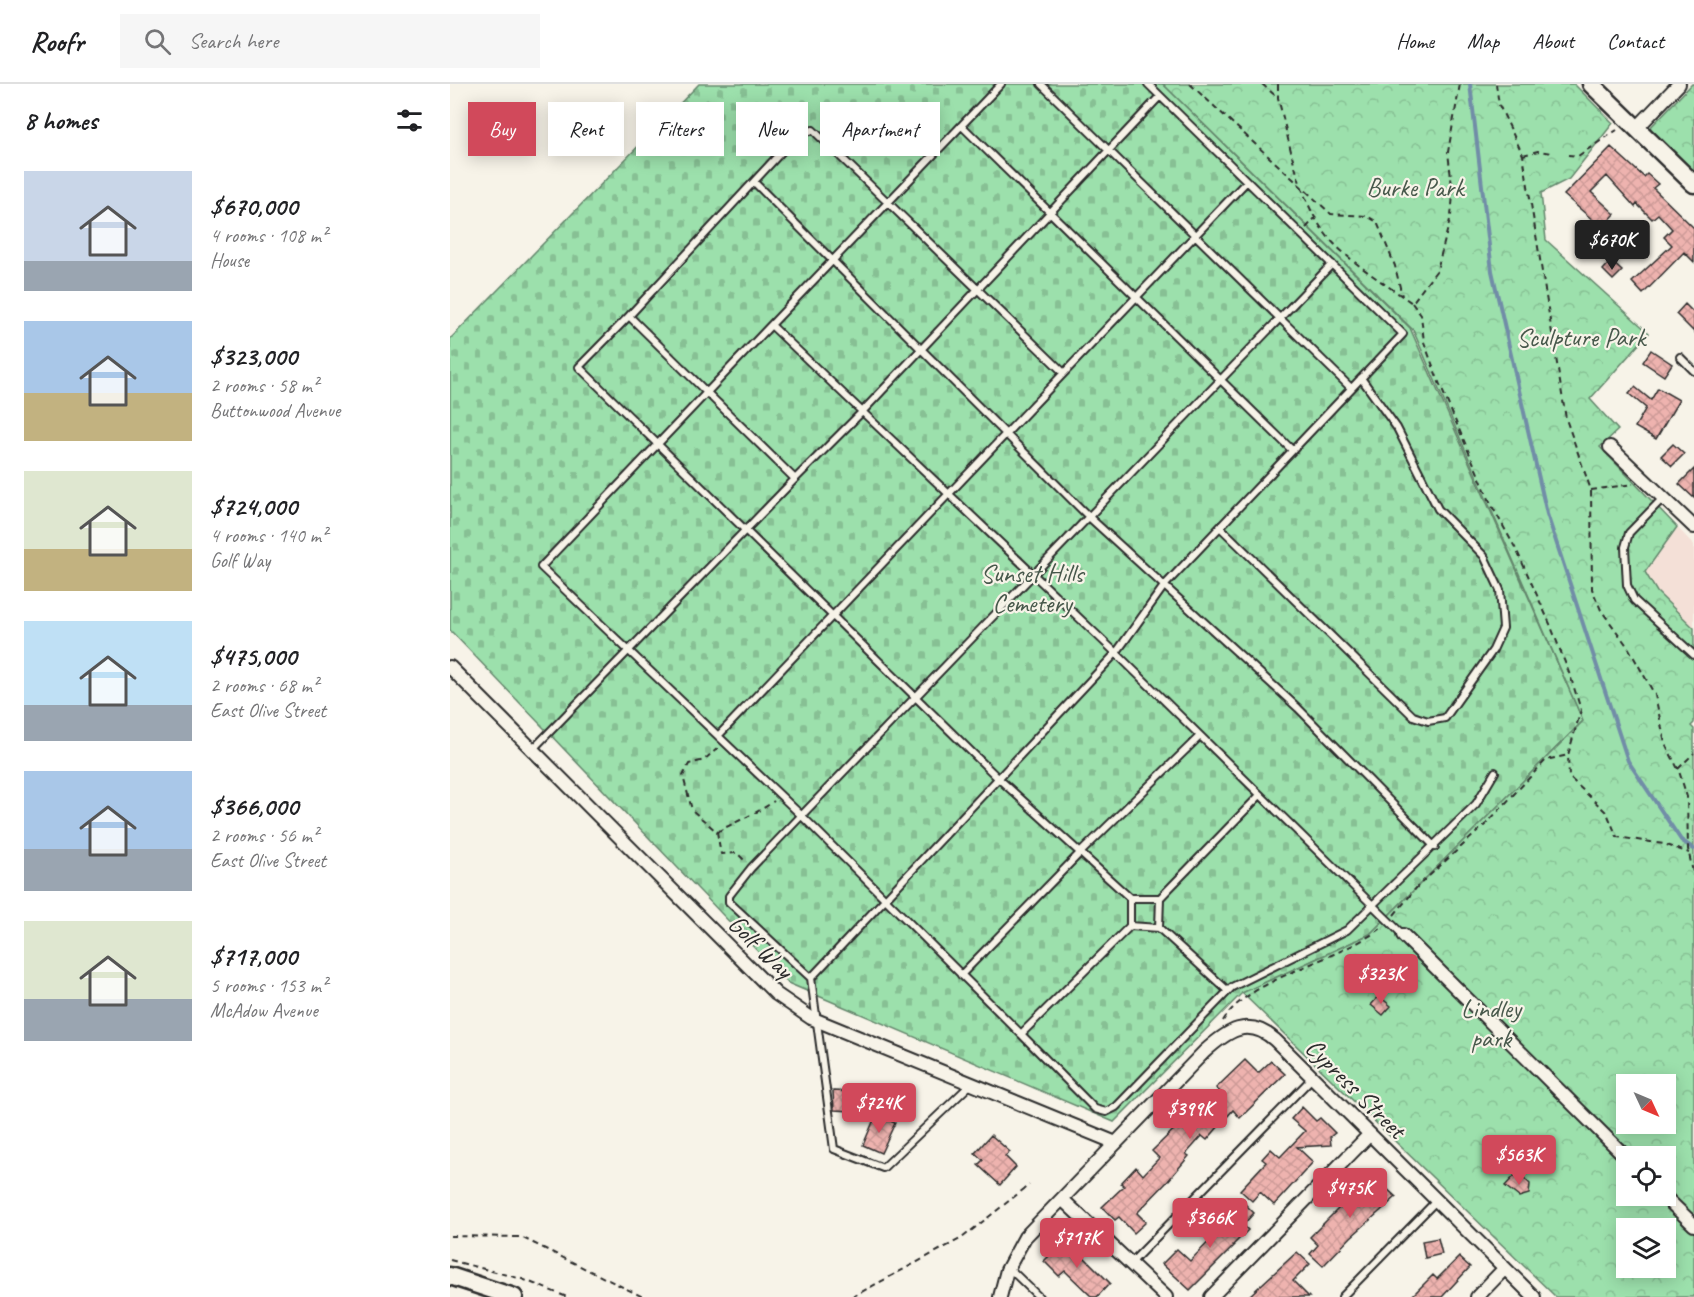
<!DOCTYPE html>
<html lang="en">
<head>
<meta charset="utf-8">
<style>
	body { margin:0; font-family:Caveat,sans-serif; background:#f6f6f6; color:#202124; height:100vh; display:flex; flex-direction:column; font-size:22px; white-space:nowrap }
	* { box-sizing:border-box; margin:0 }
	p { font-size:20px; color:#757577 }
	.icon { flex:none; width:33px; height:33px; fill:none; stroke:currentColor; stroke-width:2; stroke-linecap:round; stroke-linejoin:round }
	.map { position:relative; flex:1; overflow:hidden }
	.details { display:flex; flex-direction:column; background:#fff; width:450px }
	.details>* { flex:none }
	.hud { position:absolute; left:18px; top:18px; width:570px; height:54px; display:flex; gap:12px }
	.needle { width:39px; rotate:134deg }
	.fabs { position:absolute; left:1166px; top:990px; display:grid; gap:12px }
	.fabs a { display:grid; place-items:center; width:60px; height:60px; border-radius:0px; background:#fff; box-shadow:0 3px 15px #0003; font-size:30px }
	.price { position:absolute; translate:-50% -51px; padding:0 14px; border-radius:6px; background:#d1495b; color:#fff; font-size:20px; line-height:39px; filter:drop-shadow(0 2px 3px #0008) }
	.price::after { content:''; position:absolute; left:50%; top:36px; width:18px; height:14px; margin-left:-9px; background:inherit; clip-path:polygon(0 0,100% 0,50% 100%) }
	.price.on { background:#222; color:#fff }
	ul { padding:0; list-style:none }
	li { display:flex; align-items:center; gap:18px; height:150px; padding:0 24px }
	li span { display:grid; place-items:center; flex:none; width:168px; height:120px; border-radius:0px; color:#555 }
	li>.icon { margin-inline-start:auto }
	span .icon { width:72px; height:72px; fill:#fffc; stroke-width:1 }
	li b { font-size:26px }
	h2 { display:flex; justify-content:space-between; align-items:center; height:72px; padding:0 24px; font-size:26px }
	.tag { padding:0 21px; border-radius:0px; background:#fff; box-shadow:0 3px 15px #0003; font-size:21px; line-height:54px }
	.tag.on { background:#d1495b; color:#fff }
	header { display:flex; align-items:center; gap:36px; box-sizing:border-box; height:84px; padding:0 30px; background:#fff; border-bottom:2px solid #e0e0e0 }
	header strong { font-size:28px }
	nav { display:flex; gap:33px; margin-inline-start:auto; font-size:21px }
	.search { width:420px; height:54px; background:#f6f6f6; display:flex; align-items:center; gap:15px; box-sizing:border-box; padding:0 21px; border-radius:0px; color:#757577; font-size:22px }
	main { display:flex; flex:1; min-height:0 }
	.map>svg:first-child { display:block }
	.built { fill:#f4e0d7 }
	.cemetery { fill:url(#cemetery-stones); stroke:#64866c; stroke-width:1.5 }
	.park { fill:url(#park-crowns); stroke:#64866c; stroke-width:1.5; fill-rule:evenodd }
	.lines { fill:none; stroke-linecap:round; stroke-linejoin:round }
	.stream { stroke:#718da7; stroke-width:4 }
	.building { fill:url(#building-cross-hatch); stroke:#2b2b2b; stroke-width:1.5 }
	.lane-casing { stroke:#2b2b2b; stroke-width:10 }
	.street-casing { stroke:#2b2b2b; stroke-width:16 }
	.secondary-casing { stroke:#2b2b2b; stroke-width:21 }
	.path { stroke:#2b2b2b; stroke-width:2; stroke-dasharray:6 4.5; stroke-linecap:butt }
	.lane { stroke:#f7f3e8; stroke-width:6 }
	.street { stroke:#f7f3e8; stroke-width:12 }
	.secondary { stroke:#f7f3e8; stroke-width:16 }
	.labels { text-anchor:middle; stroke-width:4.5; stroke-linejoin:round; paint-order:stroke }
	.park-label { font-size:26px; fill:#47584b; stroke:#f7f3e8 }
	.street-label { font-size:26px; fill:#2b2b2b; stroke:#f7f3e8 }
</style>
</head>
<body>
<header>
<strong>Roofr</strong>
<div class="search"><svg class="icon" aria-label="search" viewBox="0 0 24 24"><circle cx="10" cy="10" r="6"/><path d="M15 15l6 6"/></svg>Search here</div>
<nav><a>Home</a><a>Map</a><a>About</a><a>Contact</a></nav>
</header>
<main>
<section class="details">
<h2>8 homes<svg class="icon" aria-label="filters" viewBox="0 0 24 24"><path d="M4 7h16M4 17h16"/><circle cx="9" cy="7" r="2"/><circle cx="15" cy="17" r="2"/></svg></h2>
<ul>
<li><span style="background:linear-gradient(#c9d6e8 75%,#9aa5b1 0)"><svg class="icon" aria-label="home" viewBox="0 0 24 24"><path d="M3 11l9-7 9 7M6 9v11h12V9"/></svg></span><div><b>$670,000</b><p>4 rooms · 108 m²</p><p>House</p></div></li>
<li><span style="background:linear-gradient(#a9c7e8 60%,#c2b280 0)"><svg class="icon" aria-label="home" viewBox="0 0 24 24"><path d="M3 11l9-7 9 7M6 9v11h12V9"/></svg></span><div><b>$323,000</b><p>2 rooms · 58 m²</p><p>Buttonwood Avenue</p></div></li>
<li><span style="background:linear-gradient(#dfe7d0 65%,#c2b280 0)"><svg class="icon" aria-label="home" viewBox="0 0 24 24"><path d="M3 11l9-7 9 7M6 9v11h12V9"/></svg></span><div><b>$724,000</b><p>4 rooms · 140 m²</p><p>Golf Way</p></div></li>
<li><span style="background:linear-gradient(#bfe0f5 70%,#9aa5b1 0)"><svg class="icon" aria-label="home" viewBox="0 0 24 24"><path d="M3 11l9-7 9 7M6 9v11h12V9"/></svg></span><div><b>$475,000</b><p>2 rooms · 68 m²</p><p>East Olive Street</p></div></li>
<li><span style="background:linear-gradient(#a9c7e8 65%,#9aa5b1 0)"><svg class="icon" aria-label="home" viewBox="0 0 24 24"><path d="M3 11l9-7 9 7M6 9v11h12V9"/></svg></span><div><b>$366,000</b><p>2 rooms · 56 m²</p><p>East Olive Street</p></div></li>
<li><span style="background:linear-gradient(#dfe7d0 65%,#9aa5b1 0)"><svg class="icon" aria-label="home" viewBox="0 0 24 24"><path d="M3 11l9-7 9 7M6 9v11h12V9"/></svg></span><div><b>$717,000</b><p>5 rooms · 153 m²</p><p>McAdow Avenue</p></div></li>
</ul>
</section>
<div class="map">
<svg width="1244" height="1213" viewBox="0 0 1244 1213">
	<defs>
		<pattern id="cemetery-stones" width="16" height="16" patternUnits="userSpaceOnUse" patternTransform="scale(1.5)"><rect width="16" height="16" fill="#9ce0ac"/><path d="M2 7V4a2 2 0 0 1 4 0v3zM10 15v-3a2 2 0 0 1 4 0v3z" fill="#87c094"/></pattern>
		<pattern id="park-crowns" width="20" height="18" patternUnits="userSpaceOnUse" patternTransform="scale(1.5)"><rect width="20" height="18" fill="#9ce0ac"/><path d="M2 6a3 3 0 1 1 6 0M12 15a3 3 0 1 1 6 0" fill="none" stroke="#87c094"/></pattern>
		<pattern id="building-cross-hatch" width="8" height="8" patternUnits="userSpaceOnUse" patternTransform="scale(1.5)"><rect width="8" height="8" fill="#eeb3af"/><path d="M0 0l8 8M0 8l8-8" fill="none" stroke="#cc9a97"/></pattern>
	</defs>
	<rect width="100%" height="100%" fill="#f7f3e8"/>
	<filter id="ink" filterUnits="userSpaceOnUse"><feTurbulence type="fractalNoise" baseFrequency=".0167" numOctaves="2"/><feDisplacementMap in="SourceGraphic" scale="12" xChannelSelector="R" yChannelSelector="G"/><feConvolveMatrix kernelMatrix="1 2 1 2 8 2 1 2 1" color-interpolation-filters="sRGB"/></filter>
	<g filter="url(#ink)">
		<path class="built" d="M 1227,443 L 1244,461 L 1244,544 L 1207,508 L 1194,488 Z"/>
		<path class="cemetery" d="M 249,0 L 713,0 L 960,244 L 1133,637 L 920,850 L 792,909 L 664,1038 L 338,899 L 0,546 L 0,255 Z"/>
		<path class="park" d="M 713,0 L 1124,0 L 1163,39 L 1119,95 L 1091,109 L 1096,156 L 1199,249 L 1140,315 L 1168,346 L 1150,363 L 1227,443 L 1195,488 L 1207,508 L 1244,544 L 1244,639 L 1241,642 L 1244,645 L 1244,1213 L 1106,1213 L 792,909 L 920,850 L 1133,637 L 963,246 ZM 1176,1000 L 1215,1000 L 1215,1040 L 1176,1040 ZM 1176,1072 L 1215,1072 L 1215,1112 L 1176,1112 ZM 1176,1144 L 1215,1144 L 1215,1184 L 1176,1184 Z
			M 1242,0 L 1244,0 L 1244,93 L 1197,47 Z"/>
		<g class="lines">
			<path class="stream" d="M 1020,0 L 1042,187 L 1097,430 L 1178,677 L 1231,756 L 1244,765"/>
		</g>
		<path class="building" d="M 1161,63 L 1194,93 L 1197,90 L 1208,100 L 1203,104 L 1244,144 L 1244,178 L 1234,168 L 1193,210 L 1182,198 L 1222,161 L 1214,153 L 1222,145 L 1208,130 L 1202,135 L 1187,120 L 1185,123 L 1157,92 L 1141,108 L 1165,130 L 1152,144 L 1114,111 Z
			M 1161,177 L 1172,187 L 1163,196 L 1153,186 Z
			M 1235,220 L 1244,229 L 1244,248 L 1226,230 Z
			M 1201,266 L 1222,280 L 1214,292 L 1193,278 Z
			M 1185,303 L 1201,316 L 1208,304 L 1229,316 L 1206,355 L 1185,343 L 1196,324 L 1179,310 Z
			M 1223,360 L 1234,370 L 1222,382 L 1211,372 Z
			M 1244,385 L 1244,414 L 1229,400 Z
			M 929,912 L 941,922 L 933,931 L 921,921 Z
			M 795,976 L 808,989 L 821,977 L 835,990 L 790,1034 L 783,1026 L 757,1056 L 752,1052 L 736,1070 L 739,1072 L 718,1097 L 687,1129 L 696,1138 L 684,1149 L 669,1133 L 665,1136 L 652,1123 L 674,1102 L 671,1099 L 686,1083 L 693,1091 L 709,1074 L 702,1067 L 749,1021 L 756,1028 L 773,1011 L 766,1004 Z
			M 383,1007 L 403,1008 L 402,1027 L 384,1026 Z
			M 852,1023 L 866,1037 L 870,1034 L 885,1049 L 880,1053 L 881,1061 L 847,1063 L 863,1078 L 824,1121 L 810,1108 L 802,1117 L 790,1106 L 816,1078 L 812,1075 L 821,1065 L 830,1073 L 855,1047 L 841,1035 Z
			M 426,1031 L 445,1039 L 431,1069 L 413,1061 Z
			M 541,1051 L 560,1068 L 555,1072 L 566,1083 L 550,1101 L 528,1081 L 533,1076 L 525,1069 Z
			M 1068,1088 L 1080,1100 L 1079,1110 L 1069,1113 L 1055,1102 Z
			M 922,1091 L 946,1113 L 901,1153 L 873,1182 L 860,1170 L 868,1161 L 860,1153 Z
			M 794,1119 L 804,1129 L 793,1141 L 798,1146 L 783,1161 L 784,1162 L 740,1206 L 712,1180 L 727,1165 L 740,1177 L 774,1142 L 768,1137 L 779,1126 L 783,1130 Z
			M 988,1154 L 992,1170 L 975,1174 L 972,1157 Z
			M 616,1155 L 660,1199 L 647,1213 L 642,1213 L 615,1187 L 609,1192 L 594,1177 Z
			M 847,1168 L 860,1180 L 843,1197 L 859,1213 L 798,1213 Z
			M 1009,1173 L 1020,1183 L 992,1213 L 961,1213 L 983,1191 L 987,1195 Z"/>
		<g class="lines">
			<defs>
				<path id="lane" d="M 551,0 L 321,241 L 666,569 L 714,502 L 953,250 L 698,0
					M 591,0 L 901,304
					M 512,42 L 842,366
					M 304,98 L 639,433 L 848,624 L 985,763
					M 179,232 L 348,50 L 363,46 L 614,289
					M 1230,273 L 1244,287
					M 345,395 L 412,328 L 710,12
					M 1213,414 L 1179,449 L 1175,463 L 1177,501 L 1184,516 L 1244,571
					M 770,443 L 963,632 L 978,637 L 995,634 L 1043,566 L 1053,544 L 1050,506 L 1034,472 L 988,425 L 947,344 L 911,294
					M 268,652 L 797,97
					M 83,665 C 170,575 257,485 345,395 L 179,232 L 129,283 L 548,694 L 680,814 L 680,842 L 571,950 L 352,732 L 91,483 C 167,402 244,322 321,241
					M 680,814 L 710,814 L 709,844 L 680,842
					M 710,814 L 810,711
					M 709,844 L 778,907
					M 511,891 L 630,769 L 750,652
					M 361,894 L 666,569 L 953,851
					M 571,950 L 645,1025 L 656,1028 L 666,1023 L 782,903 L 897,846 L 1026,720 L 1045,688
					M 520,1001 L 433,1084 L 384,1065 L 361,894 L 279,818 L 279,812 L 301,784 L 882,180
					M 680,1180 L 863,993
					M 558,1183 L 589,1213
					M 892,1213 L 986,1117"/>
				<path id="street" d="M 1187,44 L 1229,0
					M 1160,363 L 1244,443
					M 0,583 L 326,910 L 361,934 L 666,1059
					M 953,851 L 1176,1073
					M 1214,1112 L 1244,1141
					M 612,1115 L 716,1213
					M 550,1213 L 557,1186 L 575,1153 L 754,968 C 777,947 798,932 825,956 L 1084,1213
					M 761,1213 L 920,1050
					M 1027,1213 L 1055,1184"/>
				<path id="secondary" d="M 1141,0 L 1244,100
					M 0,1192 L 64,1213"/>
			</defs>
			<use href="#lane" class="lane-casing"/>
			<use href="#street" class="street-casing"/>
			<use href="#secondary" class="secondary-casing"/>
			<path class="path" d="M 740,0 L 881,130 L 917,132 L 927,138 L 945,182 L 952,212
				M 812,0 L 828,14
				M 828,0 L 828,14 C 840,58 847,112 875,149 C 893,174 937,201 962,219 L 987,186 L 1001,132 L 1003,111 L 998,68 L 1010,0
				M 1046,0 L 1049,21 L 1073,71 L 1116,335 L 1141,406 L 1142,505 L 1151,526 L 1178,563 L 1205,611 L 1215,659 L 1229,687 L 1237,713 L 1238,765 L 1244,793
				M 1073,71 L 1088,67 L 1102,69
				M 1118,71 L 1128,72 L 1167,46
				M 856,144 L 866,133
				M 962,219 L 971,231 L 974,258 L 990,301 L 1042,422 L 1067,467 L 1100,540 L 1121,594 L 1131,626 L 1118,671 L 1119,693 L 1157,729 L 1167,753 L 1214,760 L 1239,769
				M 1141,406 L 1183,400
				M 268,664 L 254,676 L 239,680 L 233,692 L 242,726 L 267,748 L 271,770 L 287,769 L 296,778
				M 1228,685 L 1244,669
				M 267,748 C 286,737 307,730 324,717
				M 944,831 L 968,802 L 1036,740 L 1096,676 L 1118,671
				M 773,937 C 797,894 892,876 934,842
				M 0,1152 L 71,1153 L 193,1213
				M 0,1176 L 72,1195 L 117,1213
				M 402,1213 L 512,1154 L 579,1101"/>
			<use href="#lane" class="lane"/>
			<use href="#street" class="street"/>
			<use href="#secondary" class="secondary"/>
		</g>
	</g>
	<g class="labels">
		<g class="park-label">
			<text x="965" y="112">Burke Park</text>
			<text x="1131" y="262">Sculpture Park</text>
			<text x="582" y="498">Sunset Hills<tspan x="582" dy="30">Cemetery</tspan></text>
			<text x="1041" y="933">Lindley<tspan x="1041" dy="30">park</tspan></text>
		</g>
		<g class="street-label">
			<text transform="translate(311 862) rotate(44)" y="9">Golf Way</text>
			<text transform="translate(906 1004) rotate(45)" y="9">Cypress Street</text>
		</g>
	</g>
</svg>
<div class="fabs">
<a><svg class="needle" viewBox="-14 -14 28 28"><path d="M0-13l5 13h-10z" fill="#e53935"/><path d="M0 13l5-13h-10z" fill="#757577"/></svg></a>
<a><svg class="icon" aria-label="locate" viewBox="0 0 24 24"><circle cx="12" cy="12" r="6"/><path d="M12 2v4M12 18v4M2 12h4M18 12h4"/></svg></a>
<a><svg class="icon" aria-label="layers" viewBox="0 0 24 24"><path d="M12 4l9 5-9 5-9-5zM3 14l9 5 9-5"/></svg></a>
</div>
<b class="price on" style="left:1162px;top:187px">$670K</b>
<b class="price" style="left:931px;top:921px">$323K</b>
<b class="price" style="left:429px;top:1050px">$724K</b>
<b class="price" style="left:740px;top:1056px">$399K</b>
<b class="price" style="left:1069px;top:1102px">$563K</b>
<b class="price" style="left:900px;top:1135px">$475K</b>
<b class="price" style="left:760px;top:1165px">$366K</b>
<b class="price" style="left:627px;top:1185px">$717K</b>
<div class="hud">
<a class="tag on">Buy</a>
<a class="tag">Rent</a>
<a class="tag">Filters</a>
<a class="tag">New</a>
<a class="tag">Apartment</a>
</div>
</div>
</main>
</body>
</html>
